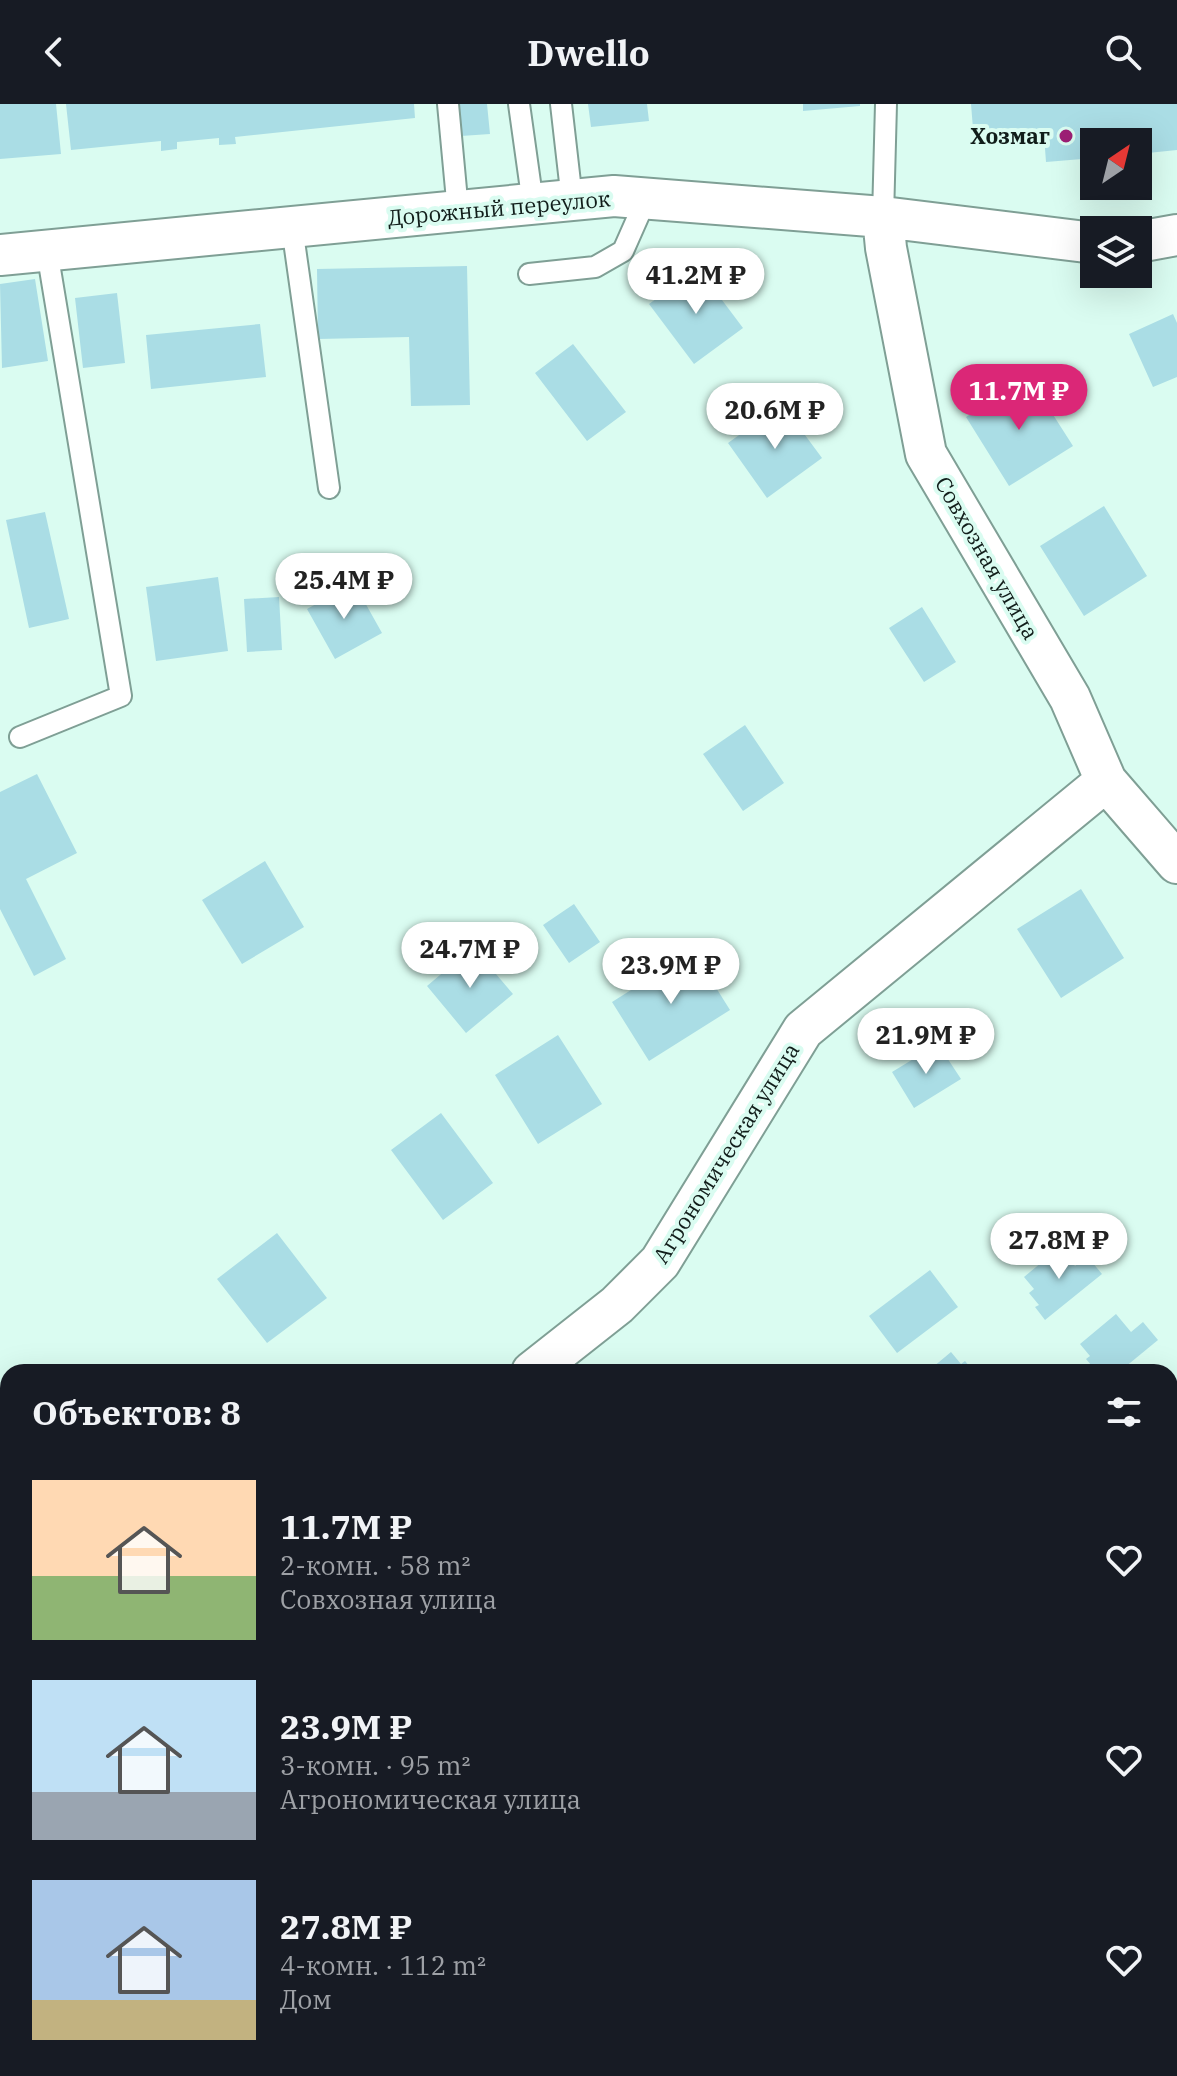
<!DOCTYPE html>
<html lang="ru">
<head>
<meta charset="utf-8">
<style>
	body { margin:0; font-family:"IBM Plex Serif",serif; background:#20242c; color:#f1f3f6; height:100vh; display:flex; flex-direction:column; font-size:30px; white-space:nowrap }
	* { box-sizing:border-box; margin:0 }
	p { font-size:26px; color:#9ea1a6 }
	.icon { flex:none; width:44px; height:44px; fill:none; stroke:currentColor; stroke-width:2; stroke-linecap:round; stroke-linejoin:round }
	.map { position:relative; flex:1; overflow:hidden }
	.sheet { position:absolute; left:0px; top:1260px; width:1178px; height:712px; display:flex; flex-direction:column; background:#171b24; border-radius:24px 24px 0 0; box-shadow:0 8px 32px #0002 }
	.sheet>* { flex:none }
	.needle { width:52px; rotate:35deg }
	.buttons { position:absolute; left:1080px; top:24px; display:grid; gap:16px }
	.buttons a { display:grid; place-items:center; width:72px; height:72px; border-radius:0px; background:#171b24; box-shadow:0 8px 32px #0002; font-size:40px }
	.price { position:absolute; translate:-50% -68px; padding:0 18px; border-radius:28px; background:#fff; color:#222; font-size:26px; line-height:52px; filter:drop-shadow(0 2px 4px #0008) }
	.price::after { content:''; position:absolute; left:50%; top:48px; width:24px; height:18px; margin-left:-12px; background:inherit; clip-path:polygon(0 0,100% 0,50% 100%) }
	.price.selected { background:#db2777; color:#fff }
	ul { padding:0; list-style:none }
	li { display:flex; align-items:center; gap:24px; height:200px; padding:0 32px }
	li span { display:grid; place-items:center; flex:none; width:224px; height:160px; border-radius:0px; color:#555 }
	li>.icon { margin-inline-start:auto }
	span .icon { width:96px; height:96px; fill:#fffc; stroke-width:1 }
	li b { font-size:34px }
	h2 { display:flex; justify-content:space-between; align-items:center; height:96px; padding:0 32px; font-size:34px }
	header { display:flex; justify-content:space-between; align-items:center; height:104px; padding:0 32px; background:#171b24; font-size:36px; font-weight:700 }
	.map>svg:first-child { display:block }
	.building { fill:#aadde5 }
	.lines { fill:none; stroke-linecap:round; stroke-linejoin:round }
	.lane-casing { stroke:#7f9f95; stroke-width:24 }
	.street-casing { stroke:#7f9f95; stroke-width:44 }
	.lane { stroke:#fff; stroke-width:20 }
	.street { stroke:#fff; stroke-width:40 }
	.poi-dot { fill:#9d1f75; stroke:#dafcf1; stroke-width:3 }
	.labels { text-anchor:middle; stroke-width:8; stroke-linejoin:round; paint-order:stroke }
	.poi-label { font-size:22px; font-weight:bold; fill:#111d1a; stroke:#dafcf1; text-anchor:end }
	.street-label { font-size:22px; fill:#111d1a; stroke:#dafcf1 }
</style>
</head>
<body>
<header><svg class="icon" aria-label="back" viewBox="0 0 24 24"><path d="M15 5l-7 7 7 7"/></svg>Dwello<svg class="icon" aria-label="search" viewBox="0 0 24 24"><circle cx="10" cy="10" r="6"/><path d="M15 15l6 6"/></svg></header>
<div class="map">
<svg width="1177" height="1972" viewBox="0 0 1177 1972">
	<rect width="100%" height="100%" fill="#dafcf1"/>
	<path class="building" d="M 0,0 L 56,0 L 61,50 L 0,55 Z
		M 66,0 L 414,0 L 415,14 L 235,33 L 236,40 L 219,41 L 219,34 L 177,38 L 177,45 L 161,47 L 161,37 L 71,46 Z
		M 458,0 L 487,0 L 490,30 L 461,32 Z
		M 588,0 L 647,0 L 649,17 L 591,23 Z
		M 803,0 L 860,0 L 860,2 L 803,7 Z
		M 971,0 L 1177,0 L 1177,46 L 1138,50 L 1138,38 L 1094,38 L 1094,54 L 1046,58 L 1044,31 L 974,37 Z
		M 467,162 L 470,301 L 411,302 L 409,233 L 318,235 L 317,165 Z
		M 698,164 L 743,224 L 694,260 L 649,200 Z
		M 35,175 L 48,257 L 2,264 L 0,180 Z
		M 117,189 L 125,259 L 83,264 L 75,194 Z
		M 1173,210 L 1177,219 L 1177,273 L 1153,283 L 1129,230 Z
		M 260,220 L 266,273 L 151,285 L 146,231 Z
		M 573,240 L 626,308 L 587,337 L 535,269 Z
		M 1029,273 L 1073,342 L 1009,382 L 966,313 Z
		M 782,300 L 822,354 L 767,394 L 728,339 Z
		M 1104,402 L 1147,472 L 1084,512 L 1040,442 Z
		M 45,408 L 69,515 L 29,524 L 6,416 Z
		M 218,473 L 228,547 L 156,557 L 146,483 Z
		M 354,479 L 382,529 L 335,555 L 307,505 Z
		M 279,493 L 282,546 L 247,548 L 244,495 Z
		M 922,503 L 956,558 L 924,578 L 889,524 Z
		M 745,621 L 784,679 L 743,707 L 703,650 Z
		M 37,670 L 77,749 L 26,775 L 66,855 L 34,872 L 0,805 L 0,688 Z
		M 265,757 L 304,823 L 242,860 L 202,796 Z
		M 1081,785 L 1124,854 L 1061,894 L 1017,825 Z
		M 574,800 L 600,838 L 569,859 L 543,821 Z
		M 473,843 L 513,890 L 466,929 L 427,882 Z
		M 693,847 L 730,906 L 649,957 L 612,898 Z
		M 558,931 L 602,1000 L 538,1040 L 495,971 Z
		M 938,940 L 961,975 L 914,1004 L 892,968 Z
		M 441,1009 L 493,1079 L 443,1116 L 391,1046 Z
		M 277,1129 L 327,1194 L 267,1239 L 217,1175 Z
		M 1060,1143 L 1075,1162 L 1087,1152 L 1102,1170 L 1045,1216 L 1035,1203 L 1039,1201 L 1029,1189 L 1034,1185 L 1024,1173 Z
		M 930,1166 L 958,1203 L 897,1249 L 869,1212 Z
		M 1116,1210 L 1131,1228 L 1143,1218 L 1158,1236 L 1119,1268 L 1097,1268 L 1086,1255 L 1090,1252 L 1080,1240 Z
		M 951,1248 L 961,1260 L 965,1257 L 974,1268 L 927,1268 Z
		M 8,1335 L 8,1415 L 0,1402 L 0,1340 Z
		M 0,1684 L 8,1695 L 8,1754 L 0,1760 Z
		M 833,1964 L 849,1964 L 854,1972 L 821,1972 Z
		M 869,1964 L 958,1964 L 963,1972 L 874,1972 Z
		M 1091,1964 L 1115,1964 L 1122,1972 L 1082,1972 Z"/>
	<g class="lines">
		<defs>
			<path id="lane" d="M 448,0 L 458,107
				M 519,0 L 533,100
				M 561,0 L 572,96
				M 883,113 L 886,0
				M 292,123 L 329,384
				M 529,170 L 595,163 L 623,147 L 646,95
				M 20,633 L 121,592 L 47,147"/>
			<path id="street" d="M 883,113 L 886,144 L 926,350 L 1070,594 L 1106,677 L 1177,759
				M 1138,138 L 1177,131
				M 0,151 L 614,92 L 883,113 L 1094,139
				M 532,1268 L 617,1201 L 660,1158 L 803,926 L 1106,677
				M 0,1666 L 8,1662
				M 0,1808 L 8,1801
				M 1002,1972 L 1014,1964"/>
		</defs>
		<use href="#lane" class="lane-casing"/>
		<use href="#street" class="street-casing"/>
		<use href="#lane" class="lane"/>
		<use href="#street" class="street"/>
	</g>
	<circle class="poi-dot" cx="1066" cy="32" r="8"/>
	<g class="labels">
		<g class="poi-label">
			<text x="1050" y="40">Хозмаг</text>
		</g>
		<g class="street-label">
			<text transform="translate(499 104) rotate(-5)" y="8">Дорожный переулок</text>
			<text transform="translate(987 454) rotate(60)" y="8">Совхозная улица</text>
			<text transform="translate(726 1049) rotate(-58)" y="8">Агрономическая улица</text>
		</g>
	</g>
</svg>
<div class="buttons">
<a><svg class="needle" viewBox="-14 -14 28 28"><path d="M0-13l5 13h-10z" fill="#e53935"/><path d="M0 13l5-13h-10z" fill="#9ea1a6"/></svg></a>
<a><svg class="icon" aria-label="layers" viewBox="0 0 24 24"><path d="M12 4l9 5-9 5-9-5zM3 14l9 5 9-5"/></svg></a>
</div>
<b class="price" style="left:696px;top:212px">41.2M ₽</b>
<b class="price selected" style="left:1019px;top:328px">11.7M ₽</b>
<b class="price" style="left:775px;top:347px">20.6M ₽</b>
<b class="price" style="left:344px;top:517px">25.4M ₽</b>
<b class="price" style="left:470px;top:886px">24.7M ₽</b>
<b class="price" style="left:671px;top:902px">23.9M ₽</b>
<b class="price" style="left:926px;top:972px">21.9M ₽</b>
<b class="price" style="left:1059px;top:1177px">27.8M ₽</b>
<section class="sheet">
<h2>Объектов: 8<svg class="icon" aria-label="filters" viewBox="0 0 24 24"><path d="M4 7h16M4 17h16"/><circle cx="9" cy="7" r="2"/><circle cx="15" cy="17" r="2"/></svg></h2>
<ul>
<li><span style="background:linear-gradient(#ffd9b3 60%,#8fb573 0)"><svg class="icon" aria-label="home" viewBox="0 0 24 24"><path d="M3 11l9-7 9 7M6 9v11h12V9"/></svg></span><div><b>11.7M ₽</b><p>2-комн. · 58 m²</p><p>Совхозная улица</p></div><svg class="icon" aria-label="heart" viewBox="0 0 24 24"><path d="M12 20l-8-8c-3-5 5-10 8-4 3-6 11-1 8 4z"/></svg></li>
<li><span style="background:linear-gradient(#bfe0f5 70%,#9aa5b1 0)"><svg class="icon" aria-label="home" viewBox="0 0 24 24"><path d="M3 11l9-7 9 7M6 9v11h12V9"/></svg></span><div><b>23.9M ₽</b><p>3-комн. · 95 m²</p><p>Агрономическая улица</p></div><svg class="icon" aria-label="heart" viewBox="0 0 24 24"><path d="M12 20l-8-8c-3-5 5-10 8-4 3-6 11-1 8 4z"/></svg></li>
<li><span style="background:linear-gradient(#a9c7e8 75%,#c2b280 0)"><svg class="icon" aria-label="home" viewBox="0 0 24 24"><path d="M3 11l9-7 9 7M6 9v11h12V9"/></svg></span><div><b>27.8M ₽</b><p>4-комн. · 112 m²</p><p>Дом</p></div><svg class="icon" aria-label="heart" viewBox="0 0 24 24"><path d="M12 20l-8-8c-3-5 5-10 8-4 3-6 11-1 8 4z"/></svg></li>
</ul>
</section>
</div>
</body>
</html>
